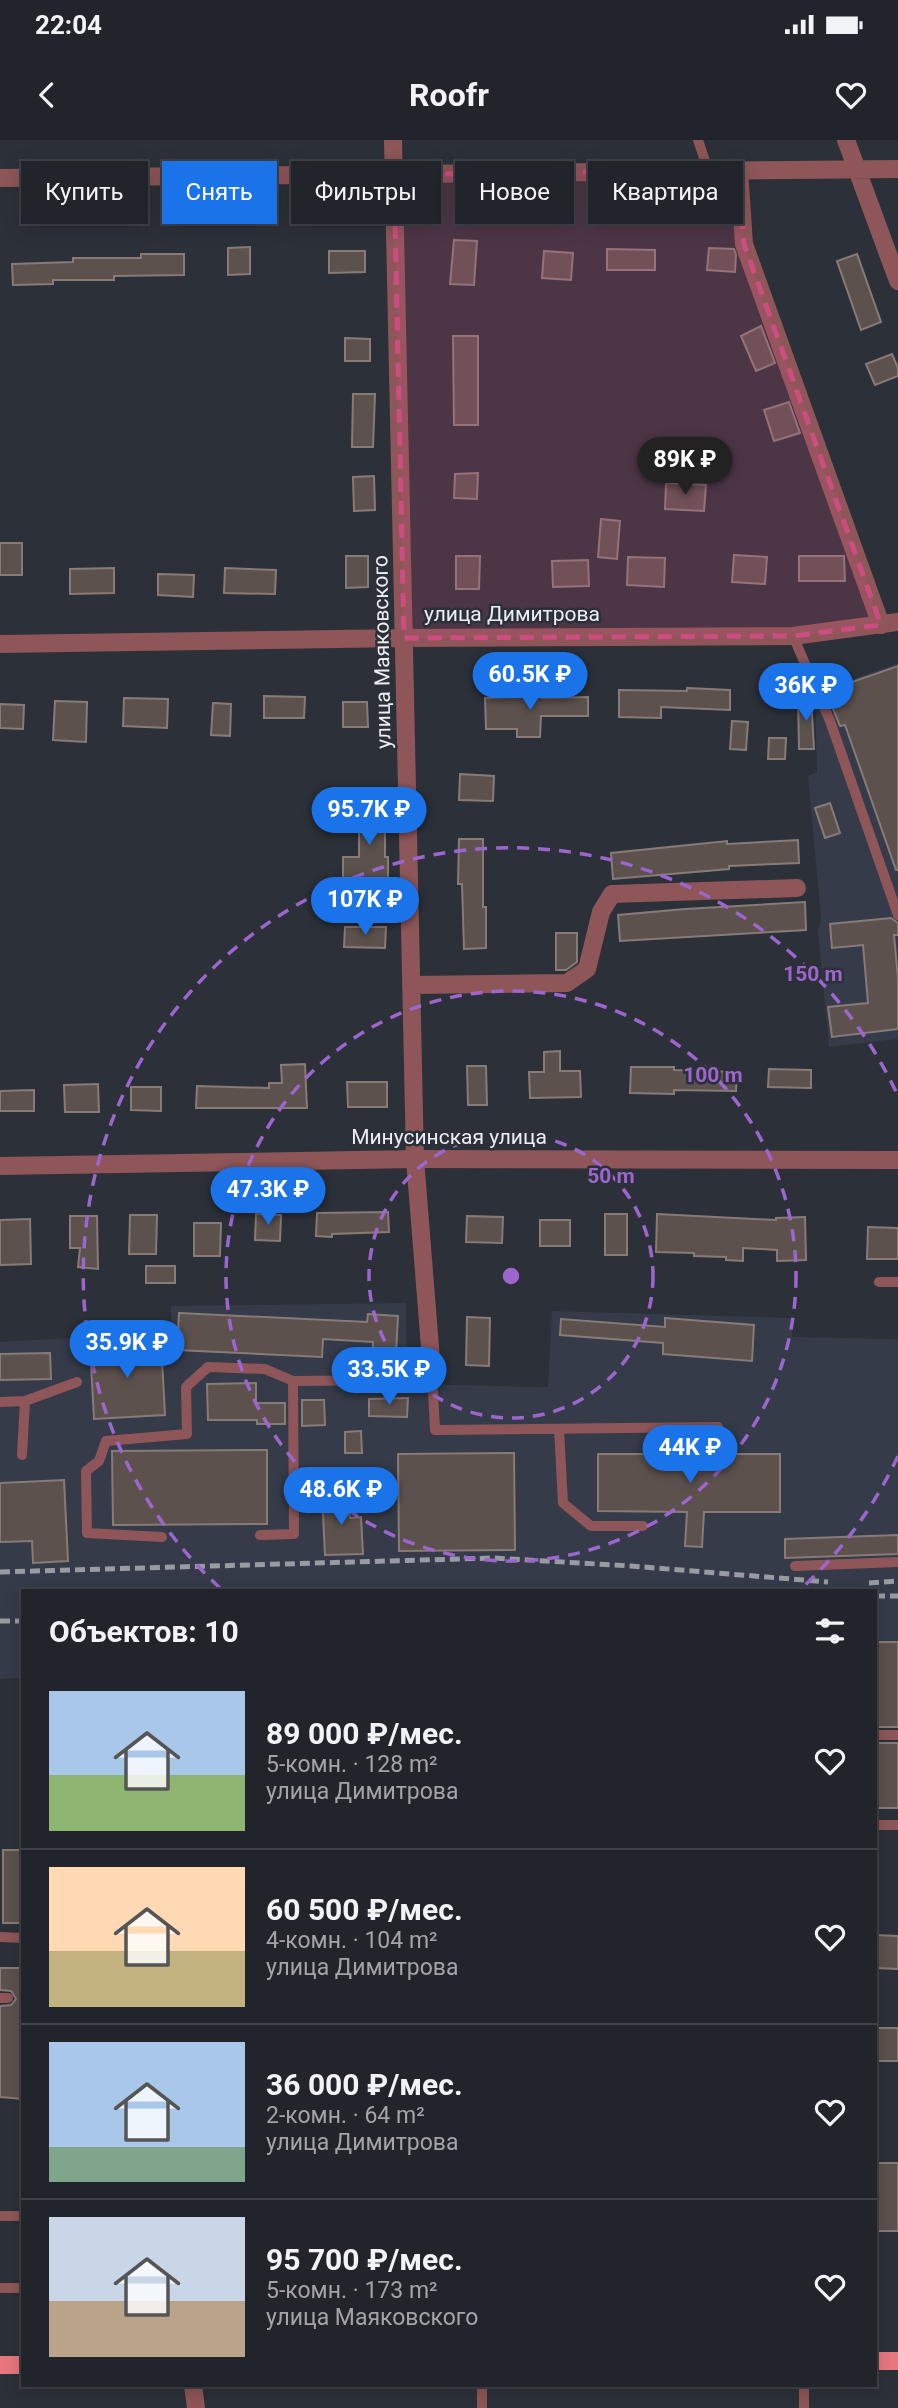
<!DOCTYPE html>
<html lang="ru">
<head>
<meta charset="utf-8">
<style>
	body { margin:0; font-family:Roboto,sans-serif; background:#292c32; color:#f1f3f6; height:100vh; display:flex; flex-direction:column; font-size:26px; white-space:nowrap }
	* { box-sizing:border-box; margin:0 }
	p { font-size:23px; color:#a2a4a8 }
	.icon { flex:none; width:38px; height:38px; fill:none; stroke:currentColor; stroke-width:2; stroke-linecap:round; stroke-linejoin:round }
	.map { position:relative; flex:1; overflow:hidden }
	.details { position:absolute; left:21px; top:1449px; width:856px; height:798px; display:flex; flex-direction:column; background:#21242a; border-radius:0px; box-shadow:0 4px 18px #0003,0 0 0 2px #3e4147 }
	.details>* { flex:none }
	.hud { position:absolute; left:21px; top:21px; width:858px; height:63px; display:flex; gap:14px }
	.price { position:absolute; translate:-50% -60px; padding:0 16px; border-radius:24px; background:#1a73e8; color:#fff; font-size:23px; line-height:46px; filter:drop-shadow(0 2px 4px #0008) }
	.price::after { content:''; position:absolute; left:50%; top:42px; width:21px; height:16px; margin-left:-10px; background:inherit; clip-path:polygon(0 0,100% 0,50% 100%) }
	.price.active { background:#222; color:#fff }
	ul { padding:0; list-style:none }
	li { display:flex; align-items:center; gap:21px; height:175px; padding:0 28px }
	li+li { border-top:2px solid #3e4147 }
	li span { display:grid; place-items:center; flex:none; width:196px; height:140px; border-radius:0px; color:#555 }
	li>.icon { margin-inline-start:auto }
	span .icon { width:84px; height:84px; fill:#fffc; stroke-width:1 }
	li b { font-size:30px }
	h2 { display:flex; justify-content:space-between; align-items:center; height:84px; padding:0 28px; font-size:30px }
	.pill { padding:0 24px; border-radius:0px; background:#21242a; box-shadow:0 4px 18px #0003,0 0 0 2px #3e4147; font-size:24px; line-height:63px }
	.pill.active { background:#1a73e8; color:#fff }
	.status { display:flex; justify-content:space-between; align-items:center; height:49px; padding:0 35px; background:#21242a; direction:ltr }
	.status svg { height:19px; fill:currentColor }
	header { display:flex; justify-content:space-between; align-items:center; height:91px; padding:0 28px; background:#21242a; font-size:32px; font-weight:700 }
	.map>svg:first-child { display:block }
	.built { fill:#353b48 }
	.building { fill:#5c514d; stroke:#877b78; stroke-width:2 }
	.lines { fill:none; stroke-linecap:round; stroke-linejoin:round }
	.service { stroke:#8e5658; stroke-width:10 }
	.minor { stroke:#8e5658; stroke-width:18 }
	.tertiary { stroke:#8e5658; stroke-width:18 }
	.primary { stroke:#e9777f; stroke-width:18 }
	.rail { stroke:#989ba2; stroke-width:5; stroke-dasharray:10 5; stroke-linecap:butt }
	.marked { fill:#cc4e81; fill-opacity:0.2; stroke:#cc4e81; stroke-width:5; stroke-dasharray:14 9; stroke-linejoin:round }
	.ring { fill:none; stroke:#9d66cf; stroke-width:3.5; stroke-dasharray:12 9 }
	.labels { text-anchor:middle; stroke-width:5; stroke-linejoin:round; paint-order:stroke }
	.street-label { font-size:21px; fill:#ebeef3; stroke:#2c3038 }
	.centre { fill:#9d66cf; stroke:#2c3038; stroke-width:3.5 }
	.ring-label { font-size:21px; text-anchor:middle; font-weight:bold; fill:#9d66cf; stroke:#2c3038; stroke-width:5; stroke-linejoin:round; paint-order:stroke }
</style>
</head>
<body>
<div class="status"><b>22:04</b><svg viewBox="0 0 49 12"><path d="M0 12V9h3v3zM5 12V6h3v6zM10 12V3h3v9zM15 12V0h3v12zM26 1h20v11H26zM47 4h2v5h-2z"/></svg></div>
<header><svg class="icon" aria-label="back" viewBox="0 0 24 24"><path d="M15 5l-7 7 7 7"/></svg>Roofr<svg class="icon" aria-label="heart" viewBox="0 0 24 24"><path d="M12 20l-8-8c-3-5 5-10 8-4 3-6 11-1 8 4z"/></svg></header>
<div class="map">
<svg width="898" height="2268" viewBox="0 0 898 2268">
	<rect width="100%" height="100%" fill="#2c3038"/>
	<path class="built" d="M 898,523 L 898,899 L 829,907 L 818,790 L 821,778 L 808,636 L 817,632 L 815,552 Z
		M 406,1163 L 407,1244 L 548,1247 L 552,1171 L 792,1178 L 792,1197 L 898,1199 L 898,1505 L 875,1505 L 875,1451 L 23,1451 L 23,1538 L 0,1539 L 0,1202 L 171,1192 L 171,1166 Z"/>
	<path class="building" d="M 454,100 L 477,101 L 474,145 L 450,144 Z
		M 250,107 L 250,134 L 228,135 L 228,108 Z
		M 709,108 L 734,109 L 736,115 L 735,132 L 707,130 Z
		M 607,109 L 655,110 L 655,130 L 607,130 Z
		M 329,111 L 365,111 L 365,132 L 329,133 Z
		M 544,111 L 573,113 L 571,140 L 542,138 Z
		M 141,114 L 184,114 L 184,135 L 114,136 L 114,140 L 53,140 L 53,144 L 13,145 L 12,124 L 73,122 L 73,118 L 141,118 Z
		M 857,114 L 881,182 L 861,190 L 837,121 Z
		M 761,186 L 775,223 L 756,231 L 741,196 Z
		M 453,196 L 478,196 L 478,285 L 454,285 Z
		M 345,198 L 370,199 L 370,221 L 345,221 Z
		M 892,214 L 898,228 L 898,236 L 875,245 L 866,224 Z
		M 353,254 L 375,254 L 373,307 L 352,307 Z
		M 789,262 L 800,293 L 774,301 L 764,270 Z
		M 478,333 L 477,359 L 454,358 L 455,334 Z
		M 374,336 L 375,370 L 354,371 L 353,337 Z
		M 666,343 L 706,345 L 704,371 L 665,369 Z
		M 601,379 L 620,381 L 617,419 L 598,417 Z
		M 0,403 L 22,403 L 22,435 L 0,435 Z
		M 734,415 L 767,417 L 765,444 L 732,442 Z
		M 346,416 L 368,416 L 368,447 L 346,448 Z
		M 456,416 L 480,416 L 479,449 L 456,449 Z
		M 799,416 L 844,416 L 845,441 L 799,441 Z
		M 628,417 L 665,418 L 664,447 L 627,445 Z
		M 588,420 L 589,446 L 553,447 L 552,421 Z
		M 114,428 L 114,453 L 70,454 L 70,429 Z
		M 225,428 L 276,430 L 275,454 L 224,453 Z
		M 158,434 L 194,435 L 193,457 L 158,455 Z
		M 898,526 L 898,730 L 896,730 L 845,585 L 840,586 L 826,551 Z
		M 687,548 L 730,550 L 730,570 L 661,567 L 661,578 L 619,577 L 619,550 L 687,551 Z
		M 519,551 L 542,551 L 542,558 L 588,557 L 588,576 L 541,576 L 540,597 L 517,597 L 517,589 L 486,589 L 485,558 L 519,557 Z
		M 264,556 L 305,557 L 304,578 L 264,578 Z
		M 811,556 L 814,609 L 799,609 L 798,557 Z
		M 124,558 L 168,559 L 167,588 L 123,586 Z
		M 55,561 L 87,562 L 86,602 L 53,600 Z
		M 343,562 L 367,562 L 368,587 L 343,587 Z
		M 213,563 L 231,564 L 230,596 L 211,595 Z
		M 0,564 L 24,565 L 23,589 L 0,588 Z
		M 732,581 L 748,582 L 746,610 L 730,609 Z
		M 769,598 L 786,598 L 785,619 L 768,619 Z
		M 460,634 L 494,636 L 493,661 L 459,660 Z
		M 359,663 L 385,663 L 385,717 L 388,717 L 388,742 L 343,741 L 343,717 L 359,717 Z
		M 830,663 L 840,693 L 825,698 L 815,668 Z
		M 459,699 L 483,699 L 483,767 L 486,767 L 486,808 L 464,809 L 462,744 L 458,744 Z
		M 798,700 L 799,723 L 729,726 L 729,729 L 613,739 L 611,713 L 727,701 L 727,704 Z
		M 805,762 L 806,790 L 620,801 L 618,775 L 685,769 Z
		M 891,778 L 898,783 L 898,795 L 894,795 L 898,839 L 898,889 L 832,897 L 828,867 L 868,863 L 863,805 L 832,808 L 830,784 Z
		M 345,787 L 386,787 L 385,808 L 344,807 Z
		M 556,793 L 577,793 L 577,822 L 566,830 L 556,830 Z
		M 560,911 L 560,931 L 580,931 L 581,957 L 530,958 L 529,932 L 544,932 L 544,912 Z
		M 305,924 L 307,968 L 196,968 L 197,946 L 269,948 L 269,943 L 282,943 L 281,925 Z
		M 467,926 L 486,926 L 487,965 L 468,965 Z
		M 631,927 L 674,927 L 674,930 L 737,932 L 736,951 L 674,950 L 674,954 L 630,953 Z
		M 769,929 L 811,930 L 811,948 L 768,947 Z
		M 347,942 L 387,942 L 387,967 L 348,967 Z
		M 98,944 L 99,972 L 65,972 L 64,945 Z
		M 131,947 L 161,947 L 161,971 L 131,970 Z
		M 34,950 L 34,971 L 0,971 L 0,951 Z
		M 388,1072 L 389,1092 L 332,1094 L 332,1097 L 316,1096 L 317,1073 Z
		M 256,1074 L 281,1075 L 280,1101 L 255,1100 Z
		M 605,1074 L 627,1074 L 627,1115 L 605,1115 Z
		M 657,1074 L 776,1080 L 776,1078 L 805,1077 L 806,1120 L 777,1121 L 777,1110 L 743,1108 L 743,1121 L 726,1120 L 726,1117 L 694,1116 L 694,1113 L 656,1112 Z
		M 130,1075 L 157,1075 L 156,1114 L 129,1114 Z
		M 70,1076 L 97,1076 L 98,1129 L 78,1127 L 80,1108 L 70,1108 Z
		M 467,1076 L 503,1077 L 502,1103 L 466,1102 Z
		M 30,1079 L 31,1124 L 0,1125 L 0,1080 Z
		M 540,1080 L 570,1080 L 570,1106 L 540,1106 Z
		M 194,1083 L 221,1083 L 220,1116 L 194,1116 Z
		M 868,1087 L 898,1088 L 898,1119 L 867,1119 Z
		M 146,1126 L 175,1126 L 175,1143 L 146,1143 Z
		M 179,1173 L 367,1182 L 368,1174 L 398,1176 L 395,1232 L 372,1232 L 373,1202 L 323,1199 L 322,1217 L 177,1210 Z
		M 467,1177 L 490,1178 L 489,1226 L 466,1225 Z
		M 665,1178 L 754,1185 L 752,1221 L 663,1214 L 663,1203 L 560,1195 L 561,1179 L 665,1187 Z
		M 161,1202 L 165,1275 L 94,1279 L 90,1206 Z
		M 50,1213 L 51,1239 L 0,1240 L 0,1214 Z
		M 256,1243 L 256,1263 L 285,1263 L 285,1284 L 257,1284 L 257,1280 L 208,1280 L 207,1244 Z
		M 408,1258 L 407,1277 L 369,1276 L 369,1259 Z
		M 302,1260 L 324,1260 L 325,1285 L 302,1286 Z
		M 361,1291 L 362,1313 L 345,1313 L 345,1292 Z
		M 267,1310 L 267,1384 L 113,1385 L 112,1311 Z
		M 514,1313 L 515,1410 L 399,1411 L 398,1314 Z
		M 598,1314 L 780,1314 L 780,1372 L 704,1372 L 702,1407 L 685,1406 L 687,1372 L 598,1371 Z
		M 64,1340 L 68,1421 L 33,1423 L 32,1401 L 0,1402 L 0,1343 Z
		M 348,1354 L 350,1378 L 361,1377 L 363,1414 L 325,1415 L 322,1355 Z
		M 898,1395 L 898,1414 L 785,1418 L 785,1399 Z
		M 875,1502 L 898,1502 L 898,1587 L 875,1587 Z
		M 876,1603 L 898,1603 L 898,1668 L 876,1668 Z
		M 3,1710 L 23,1710 L 23,1783 L 3,1783 Z
		M 875,1795 L 898,1796 L 898,1829 L 875,1828 Z
		M 0,1828 L 23,1828 L 23,1959 L 0,1957 L 0,1866 L 11,1865 L 16,1859 L 11,1851 L 0,1850 Z
		M 875,1888 L 898,1888 L 898,1921 L 875,1921 Z
		M 875,2023 L 898,2023 L 898,2091 L 875,2091 Z"/>
	<g class="lines">
		<path class="service" d="M 698,0 L 708,30
			M 793,496 L 830,581 L 898,775
			M 879,1142 L 898,1142
			M 0,1262 L 25,1261 L 77,1242
			M 559,1289 L 563,1363 L 591,1386 L 643,1386
			M 22,1315 L 25,1261
			M 260,1395 L 294,1394 L 293,1241
			M 162,1397 L 87,1393 L 86,1331 L 99,1321 L 106,1301 L 187,1294 L 186,1247 L 208,1227 L 265,1229 L 293,1241 L 398,1240 L 432,1232 L 435,1290 L 718,1287
			M 795,1426 L 898,1422
			M 875,1595 L 898,1595
			M 875,1685 L 898,1685
			M 0,1797 L 23,1798
			M 0,1858 L 8,1858
			M 0,2076 L 23,2076
			M 0,2148 L 23,2148
			M 482,2268 L 482,2245
			M 804,2268 L 804,2245"/>
		<path class="minor" d="M 393,0 L 415,1019 L 432,1232
			M 739,29 L 744,104 L 881,485
			M 0,504 L 404,498 L 793,496 L 898,482
			M 411,845 L 567,843 L 587,829 L 601,772 L 612,754 L 797,748
			M 193,2245 L 196,2268"/>
		<path class="tertiary" d="M 846,0 L 898,141
			M 0,38 L 898,29
			M 0,1026 L 415,1019 L 898,1020"/>
		<path class="primary" d="M 875,2221 L 898,2221
			M 0,2225 L 23,2225"/>
		<path class="rail" d="M 0,1432 L 494,1418 L 631,1426 L 828,1442
			M 869,1443 L 898,1441
			M 875,1456 L 898,1456
			M 0,1481 L 23,1481"/>
	</g>
	<path class="marked" d="M 739,29 L 744,104 L 881,485 L 793,496 L 404,498 L 394,35 Z"/>
	<g class="ring">
		<circle cx="511" cy="1136" r="142"/>
		<circle cx="511" cy="1136" r="285"/>
		<path d="M898 1316A427 427 0 0 1 802 1448M220 1448A427 427 0 1 1 898 956"/>
	</g>
	<g class="labels">
		<g class="street-label">
			<text x="512" y="481">улица Димитрова</text>
			<text transform="translate(382 512) rotate(-91)" y="7">улица Маяковского</text>
			<text x="449" y="1004">Минусинская улица</text>
		</g>
	</g>
	<circle cx="511" cy="1136" r="10" class="centre"/>
	<g class="ring-label">
		<text x="813" y="841">150 m</text>
		<text x="713" y="942">100 m</text>
		<text x="611" y="1043">50 m</text>
	</g>
</svg>
<b class="price active" style="left:685px;top:357px">89K ₽</b>
<b class="price" style="left:530px;top:572px">60.5K ₽</b>
<b class="price" style="left:806px;top:583px">36K ₽</b>
<b class="price" style="left:369px;top:707px">95.7K ₽</b>
<b class="price" style="left:365px;top:797px">107K ₽</b>
<b class="price" style="left:268px;top:1087px">47.3K ₽</b>
<b class="price" style="left:127px;top:1240px">35.9K ₽</b>
<b class="price" style="left:389px;top:1267px">33.5K ₽</b>
<b class="price" style="left:690px;top:1345px">44K ₽</b>
<b class="price" style="left:341px;top:1387px">48.6K ₽</b>
<div class="hud">
<a class="pill">Купить</a>
<a class="pill active">Снять</a>
<a class="pill">Фильтры</a>
<a class="pill">Новое</a>
<a class="pill">Квартира</a>
</div>
<section class="details">
<h2>Объектов: 10<svg class="icon" aria-label="filters" viewBox="0 0 24 24"><path d="M4 7h16M4 17h16"/><circle cx="9" cy="7" r="2"/><circle cx="15" cy="17" r="2"/></svg></h2>
<ul>
<li><span style="background:linear-gradient(#a9c7e8 60%,#8fb573 0)"><svg class="icon" aria-label="home" viewBox="0 0 24 24"><path d="M3 11l9-7 9 7M6 9v11h12V9"/></svg></span><div><b>89 000 ₽/мес.</b><p>5-комн. · 128 m²</p><p>улица Димитрова</p></div><svg class="icon" aria-label="heart" viewBox="0 0 24 24"><path d="M12 20l-8-8c-3-5 5-10 8-4 3-6 11-1 8 4z"/></svg></li>
<li><span style="background:linear-gradient(#ffd9b3 60%,#c2b280 0)"><svg class="icon" aria-label="home" viewBox="0 0 24 24"><path d="M3 11l9-7 9 7M6 9v11h12V9"/></svg></span><div><b>60 500 ₽/мес.</b><p>4-комн. · 104 m²</p><p>улица Димитрова</p></div><svg class="icon" aria-label="heart" viewBox="0 0 24 24"><path d="M12 20l-8-8c-3-5 5-10 8-4 3-6 11-1 8 4z"/></svg></li>
<li><span style="background:linear-gradient(#a9c7e8 75%,#7fa58c 0)"><svg class="icon" aria-label="home" viewBox="0 0 24 24"><path d="M3 11l9-7 9 7M6 9v11h12V9"/></svg></span><div><b>36 000 ₽/мес.</b><p>2-комн. · 64 m²</p><p>улица Димитрова</p></div><svg class="icon" aria-label="heart" viewBox="0 0 24 24"><path d="M12 20l-8-8c-3-5 5-10 8-4 3-6 11-1 8 4z"/></svg></li>
<li><span style="background:linear-gradient(#c9d6e8 60%,#b9a48a 0)"><svg class="icon" aria-label="home" viewBox="0 0 24 24"><path d="M3 11l9-7 9 7M6 9v11h12V9"/></svg></span><div><b>95 700 ₽/мес.</b><p>5-комн. · 173 m²</p><p>улица Маяковского</p></div><svg class="icon" aria-label="heart" viewBox="0 0 24 24"><path d="M12 20l-8-8c-3-5 5-10 8-4 3-6 11-1 8 4z"/></svg></li>
</ul>
</section>
</div>
</body>
</html>
